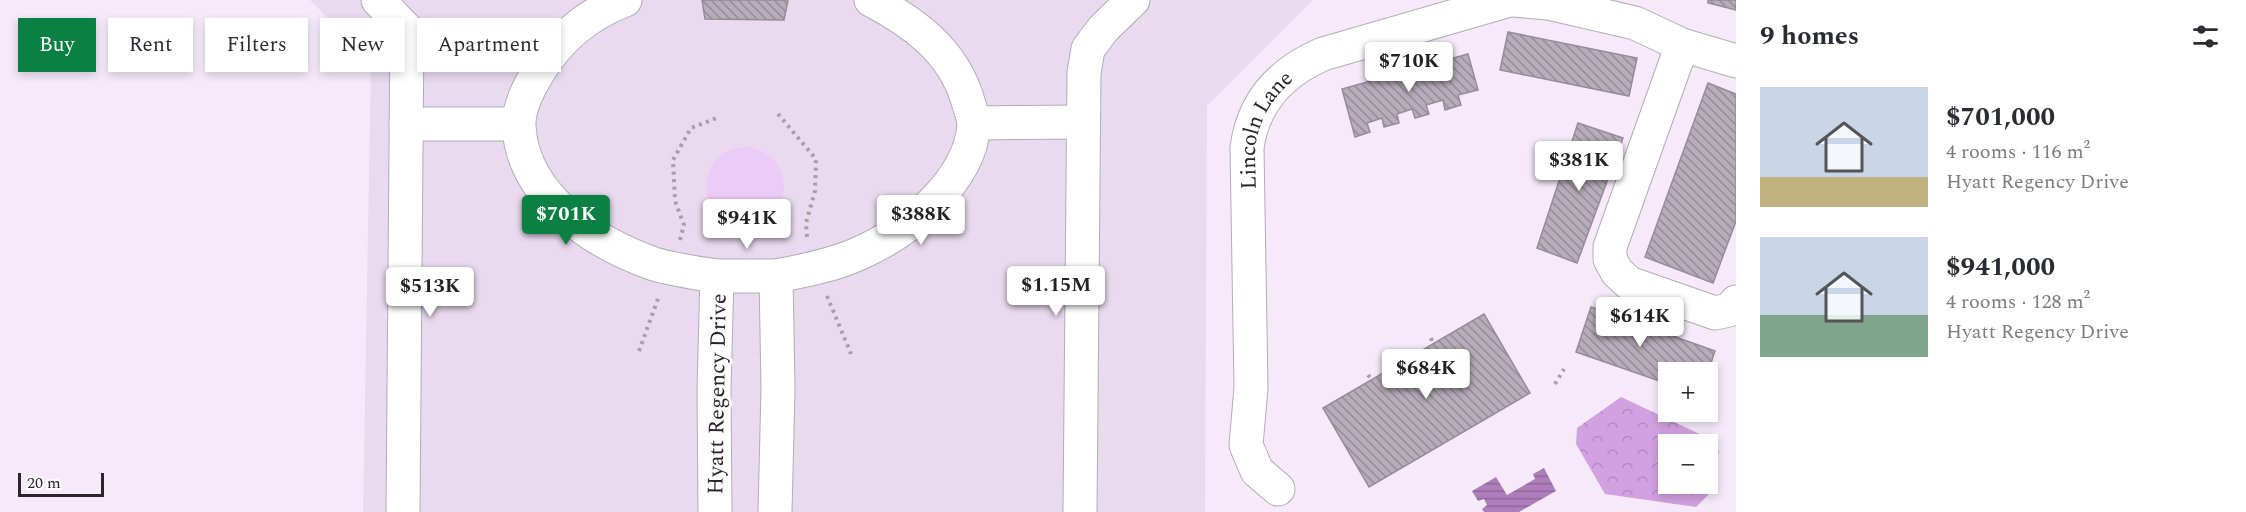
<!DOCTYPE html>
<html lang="en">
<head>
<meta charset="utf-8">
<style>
	body { margin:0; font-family:Spectral,serif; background:#f7f7f7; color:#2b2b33; height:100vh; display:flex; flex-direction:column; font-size:22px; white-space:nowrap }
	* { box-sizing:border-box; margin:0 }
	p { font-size:20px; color:#7c7c81 }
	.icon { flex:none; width:33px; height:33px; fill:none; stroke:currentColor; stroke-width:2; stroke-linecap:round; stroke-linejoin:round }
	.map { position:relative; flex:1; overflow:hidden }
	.sheet { display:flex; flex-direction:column; background:#fff; width:510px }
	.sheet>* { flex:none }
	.guide { position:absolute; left:18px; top:18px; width:570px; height:54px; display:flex; gap:12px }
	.controls { position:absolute; left:1658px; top:362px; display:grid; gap:12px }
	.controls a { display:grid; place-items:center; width:60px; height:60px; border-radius:0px; background:#fff; box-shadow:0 3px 9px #0003; font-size:30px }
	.scale { position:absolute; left:18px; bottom:15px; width:86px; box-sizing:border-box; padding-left:6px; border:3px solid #2a252b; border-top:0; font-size:16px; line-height:21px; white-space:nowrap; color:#2a252b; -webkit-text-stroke:4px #fefbfe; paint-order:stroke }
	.price { position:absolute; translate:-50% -51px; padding:0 14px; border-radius:6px; background:#fff; color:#222; font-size:20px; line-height:39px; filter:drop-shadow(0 2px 3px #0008) }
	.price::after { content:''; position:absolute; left:50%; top:36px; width:18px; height:14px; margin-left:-9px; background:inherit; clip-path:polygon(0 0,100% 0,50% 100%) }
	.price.current { background:#0b8043; color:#fff }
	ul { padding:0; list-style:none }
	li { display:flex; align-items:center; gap:18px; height:150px; padding:0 24px }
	li span { display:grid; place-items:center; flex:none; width:168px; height:120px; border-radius:0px; color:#555 }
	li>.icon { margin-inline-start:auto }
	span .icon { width:72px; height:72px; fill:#fffc; stroke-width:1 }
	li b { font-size:26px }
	h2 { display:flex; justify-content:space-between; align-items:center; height:72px; padding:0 24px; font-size:26px }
	.tag { padding:0 21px; border-radius:0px; background:#fff; box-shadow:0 3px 9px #0003; font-size:21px; line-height:54px }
	.tag.current { background:#0b8043; color:#fff }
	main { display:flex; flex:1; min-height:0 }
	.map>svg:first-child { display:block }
	.built { fill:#eadaef }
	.green { fill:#ecccf7 }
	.forest { fill:url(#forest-crowns); fill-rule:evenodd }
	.water { fill:url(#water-rules) }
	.building { fill:url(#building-back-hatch); stroke:#968b99; stroke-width:1.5 }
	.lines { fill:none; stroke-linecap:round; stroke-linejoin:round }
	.minor-casing { stroke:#b5aab8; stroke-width:35 }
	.path { stroke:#a79eaa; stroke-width:4; stroke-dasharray:3 4.5; stroke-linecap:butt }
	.minor { stroke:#fff; stroke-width:33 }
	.labels { text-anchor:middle; stroke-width:6; stroke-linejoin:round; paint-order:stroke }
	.street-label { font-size:22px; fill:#2a252b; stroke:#fefbfe }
</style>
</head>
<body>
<main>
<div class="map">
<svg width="1736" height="512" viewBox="0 0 1736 512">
	<defs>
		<pattern id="forest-crowns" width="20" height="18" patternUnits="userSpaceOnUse" patternTransform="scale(1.5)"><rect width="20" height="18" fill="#d2a1e1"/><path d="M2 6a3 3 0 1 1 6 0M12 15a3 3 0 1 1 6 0" fill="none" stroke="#b48ac1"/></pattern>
		<pattern id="water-rules" width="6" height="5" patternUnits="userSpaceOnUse" patternTransform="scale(1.5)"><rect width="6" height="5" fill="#ae7ebc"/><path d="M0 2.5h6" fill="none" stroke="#8e6799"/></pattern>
		<pattern id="building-back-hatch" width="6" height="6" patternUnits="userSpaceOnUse" patternTransform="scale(1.5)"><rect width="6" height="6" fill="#b7acba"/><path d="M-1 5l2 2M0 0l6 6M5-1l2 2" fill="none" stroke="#958c97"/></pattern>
	</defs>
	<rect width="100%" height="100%" fill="#f6eafa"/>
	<path class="built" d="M 310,0 L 1313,0 L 1207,106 L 1205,512 L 363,512 L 371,61 Z"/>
	<path class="green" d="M706 186a39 39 0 1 1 78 0a39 39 0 1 1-78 0Z"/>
	<path class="forest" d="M 1621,397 L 1704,436 L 1719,451 L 1708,495 L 1696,507 L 1605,494 L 1576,444 L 1577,428 ZM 1668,444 L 1707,444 L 1707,483 L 1668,483 Z"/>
	<path class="water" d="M 1544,468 L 1556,491 L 1519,512 L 1484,512 L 1482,509 L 1487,505 L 1484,499 L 1478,501 L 1472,491 L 1496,477 L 1507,495 L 1535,479 L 1533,474 Z"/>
	<path class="building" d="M 702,0 L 788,0 L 784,20 L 705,19 Z
		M 1708,0 L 1736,0 L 1736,10 L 1708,3 Z
		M 1508,32 L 1637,58 L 1629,96 L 1500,70 Z
		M 1468,54 L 1478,90 L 1458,95 L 1461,105 L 1445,110 L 1443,100 L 1426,105 L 1429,114 L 1415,118 L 1412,109 L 1397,114 L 1399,123 L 1391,125 L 1384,127 L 1382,118 L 1367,123 L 1370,132 L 1355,137 L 1342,89 Z
		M 1708,83 L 1736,94 L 1736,221 L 1713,283 L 1645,257 Z
		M 1578,123 L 1623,138 L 1577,263 L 1537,248 Z
		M 1591,307 L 1715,351 L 1707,375 L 1707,372 L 1668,372 L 1668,384 L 1576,352 Z
		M 1484,314 L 1530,393 L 1369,487 L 1323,408 Z"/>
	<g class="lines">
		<defs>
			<g id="minor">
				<path d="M 378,0 L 407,30 L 403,512"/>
				<path d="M 625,0 C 588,14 560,37 539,71 C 530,85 518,108 519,126 C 522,196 594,243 654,264 C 674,270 696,273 717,276 L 714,389 L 715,512"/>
				<path d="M 1514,0 L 1548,3 L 1635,23 L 1682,45 L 1736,61"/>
				<path d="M 1682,45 L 1610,247 L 1610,259 L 1617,272 L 1629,283 L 1715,313 L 1729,310 L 1736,302"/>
				<path d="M 974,123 L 1083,122"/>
				<path d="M 406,124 L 518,124"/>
				<path d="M 717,276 L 776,276"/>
				<path id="s1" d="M 1278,489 L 1257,471 L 1246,445 L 1251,388 L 1247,148 C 1253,102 1281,72 1323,54 L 1510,0"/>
				<path d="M 775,512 L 778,389 L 776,276 C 804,271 834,265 860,253 C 908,232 970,181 974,125 C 974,117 969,106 967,98 C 952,50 913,22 871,0"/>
				<path d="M 1080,512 L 1084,73 L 1088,49 L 1103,29 L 1133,0"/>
			</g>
		</defs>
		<use href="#minor" class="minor-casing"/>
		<path class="path" d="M 778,114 L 816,159 L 815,191 L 806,223 L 807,238
			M 680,240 L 684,225 L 675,201 L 673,160 L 691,128 L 719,117
			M 827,296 L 851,354
			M 1431,338 L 1433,344
			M 639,351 L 659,296
			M 1368,375 L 1372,380
			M 1555,384 L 1564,369"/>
		<use href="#minor" class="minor"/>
	</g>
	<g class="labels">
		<g class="street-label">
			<text dy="8" stroke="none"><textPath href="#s1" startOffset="376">Lincoln Lane</textPath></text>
			<text transform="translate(716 394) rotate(-89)" y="8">Hyatt Regency Drive</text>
		</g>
	</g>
</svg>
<div class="controls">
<a>+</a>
<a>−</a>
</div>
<div class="scale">20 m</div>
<b class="price" style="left:1409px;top:93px">$710K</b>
<b class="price" style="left:1579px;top:192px">$381K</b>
<b class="price current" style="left:566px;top:246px">$701K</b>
<b class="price" style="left:921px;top:246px">$388K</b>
<b class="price" style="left:747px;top:250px">$941K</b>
<b class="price" style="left:1056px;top:317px">$1.15M</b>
<b class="price" style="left:430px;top:318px">$513K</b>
<b class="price" style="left:1640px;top:348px">$614K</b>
<b class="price" style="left:1426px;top:400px">$684K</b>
<div class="guide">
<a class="tag current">Buy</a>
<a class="tag">Rent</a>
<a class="tag">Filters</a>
<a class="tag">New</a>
<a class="tag">Apartment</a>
</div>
</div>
<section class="sheet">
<h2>9 homes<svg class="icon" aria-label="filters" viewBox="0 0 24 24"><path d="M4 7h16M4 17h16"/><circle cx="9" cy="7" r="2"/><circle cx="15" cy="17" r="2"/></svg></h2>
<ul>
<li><span style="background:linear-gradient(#c9d6e8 75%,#c2b280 0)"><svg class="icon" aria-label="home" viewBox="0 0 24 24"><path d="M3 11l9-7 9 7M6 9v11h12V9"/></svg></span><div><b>$701,000</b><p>4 rooms · 116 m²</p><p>Hyatt Regency Drive</p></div></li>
<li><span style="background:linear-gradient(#c9d6e8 65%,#7fa58c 0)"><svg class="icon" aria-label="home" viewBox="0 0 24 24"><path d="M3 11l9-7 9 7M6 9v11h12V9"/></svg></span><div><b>$941,000</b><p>4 rooms · 128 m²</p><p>Hyatt Regency Drive</p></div></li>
</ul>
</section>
</main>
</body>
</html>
